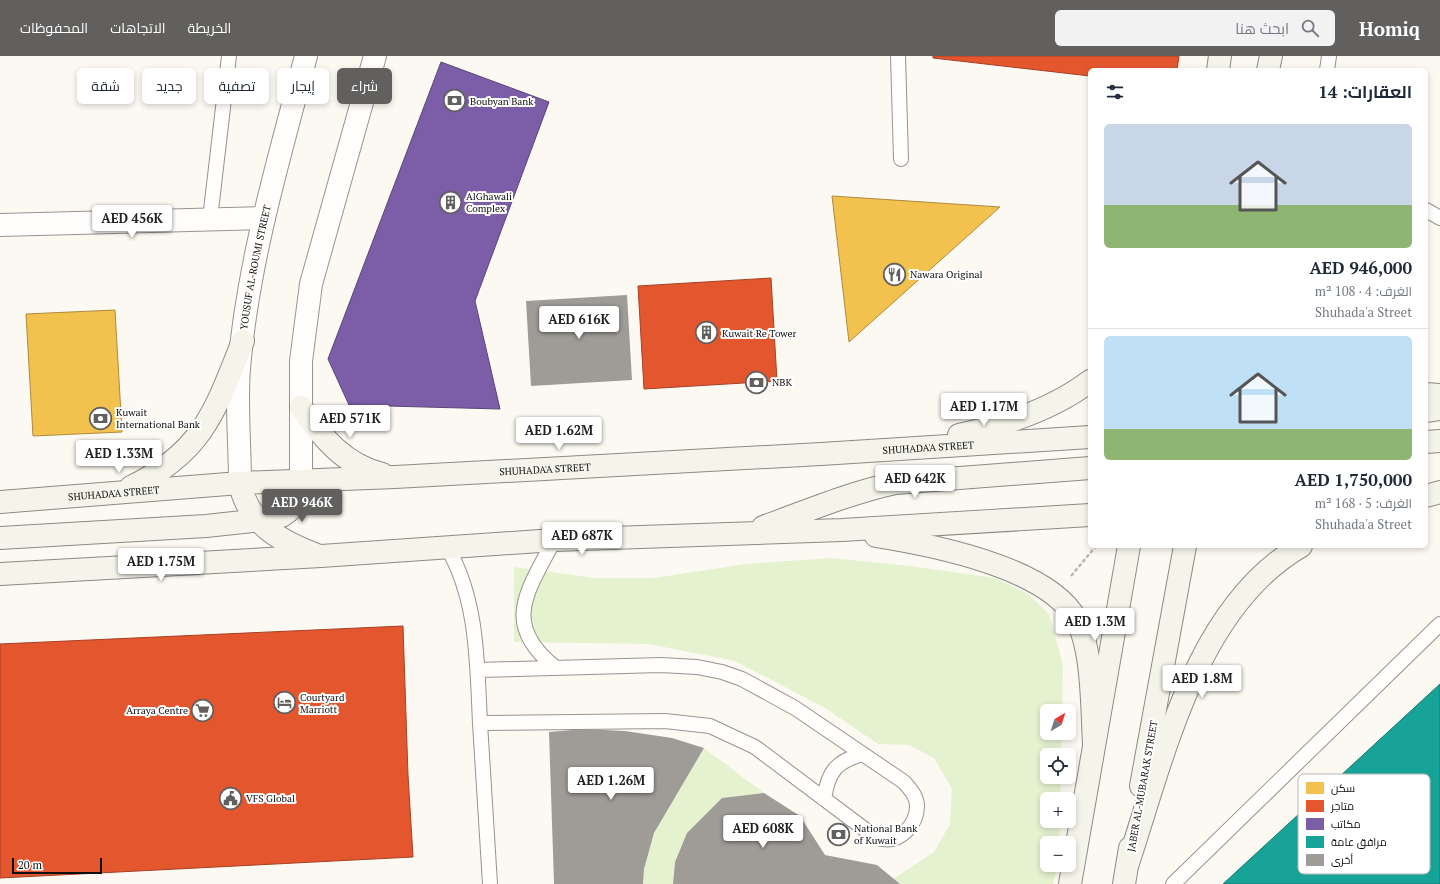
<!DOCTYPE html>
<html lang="ar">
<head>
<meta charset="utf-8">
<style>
	body { margin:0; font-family:"PT Serif",Cairo,serif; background:#f2f2f3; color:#1f2937; direction:rtl; height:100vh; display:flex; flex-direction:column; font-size:15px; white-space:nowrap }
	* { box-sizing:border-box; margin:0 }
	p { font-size:13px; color:#747a83 }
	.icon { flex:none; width:22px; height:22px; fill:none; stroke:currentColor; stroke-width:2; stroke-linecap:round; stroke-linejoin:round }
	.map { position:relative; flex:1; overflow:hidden; direction:ltr }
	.sheet { position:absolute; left:1088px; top:12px; width:340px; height:480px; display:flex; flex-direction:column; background:#fff; border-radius:6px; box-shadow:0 2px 6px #0003; direction:rtl }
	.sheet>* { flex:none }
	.top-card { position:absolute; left:12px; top:12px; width:380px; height:36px; direction:rtl; display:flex; gap:8px }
	.needle { width:26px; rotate:38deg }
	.fabs { position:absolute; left:1040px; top:648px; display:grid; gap:8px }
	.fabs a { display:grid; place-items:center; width:36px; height:36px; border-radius:6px; background:#fff; box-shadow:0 2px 6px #0003; font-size:20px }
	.scale { position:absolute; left:12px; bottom:10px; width:90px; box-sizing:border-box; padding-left:4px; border:2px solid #0e0e0e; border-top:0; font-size:11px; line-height:14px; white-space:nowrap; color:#0e0e0e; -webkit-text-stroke:3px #fff; paint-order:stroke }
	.price { position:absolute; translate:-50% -34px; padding:0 9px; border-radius:4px; background:#fff; color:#222; font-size:13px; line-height:26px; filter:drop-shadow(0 1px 2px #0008) }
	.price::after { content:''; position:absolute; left:50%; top:24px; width:12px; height:9px; margin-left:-6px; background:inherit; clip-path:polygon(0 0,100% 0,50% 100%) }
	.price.selected { background:#61605e; color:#fff }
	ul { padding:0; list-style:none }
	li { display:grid; align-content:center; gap:8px; height:212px; padding:0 16px }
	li+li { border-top:1px solid #e0e1e3 }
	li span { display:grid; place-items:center; height:124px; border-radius:6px; color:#555 }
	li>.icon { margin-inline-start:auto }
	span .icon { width:72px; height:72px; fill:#fffc; stroke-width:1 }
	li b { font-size:17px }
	h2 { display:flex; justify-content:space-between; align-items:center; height:48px; padding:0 16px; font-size:17px }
	.pill { padding:0 14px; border-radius:6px; background:#fff; box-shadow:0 2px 6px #0003; font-size:14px; line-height:36px }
	.pill.selected { background:#61605e; color:#fff }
	header { display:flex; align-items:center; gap:24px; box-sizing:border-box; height:56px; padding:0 20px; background:#61605e; color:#fff }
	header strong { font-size:19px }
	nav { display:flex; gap:22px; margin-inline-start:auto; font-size:14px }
	.search { width:280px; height:36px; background:#f2f2f3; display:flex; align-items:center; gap:10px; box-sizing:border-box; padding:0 14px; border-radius:6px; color:#747a83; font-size:15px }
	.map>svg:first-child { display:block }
	.green { fill:#e5f2d0 }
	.homes { fill:#f2c14e; stroke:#ae8b3b }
	.shops { fill:#e4572e; stroke:#a44124 }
	.offices { fill:#7b5ea7; stroke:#5a4679 }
	.public { fill:#17a398; stroke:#14766f }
	.building { fill:#9f9c98 }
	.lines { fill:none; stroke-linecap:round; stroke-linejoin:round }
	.service-casing { stroke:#959491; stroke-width:16 }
	.minor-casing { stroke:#959491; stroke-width:24 }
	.tertiary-casing { stroke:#959491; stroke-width:24 }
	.secondary-casing { stroke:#8c8a87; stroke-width:24 }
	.path { stroke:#b8b8b6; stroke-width:2.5; stroke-dasharray:4 2; stroke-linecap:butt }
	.service { stroke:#fffefd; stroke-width:14 }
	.minor { stroke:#fffefd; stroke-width:22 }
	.tertiary { stroke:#fffefd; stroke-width:22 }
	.secondary { stroke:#f5f4ea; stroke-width:22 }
	.labels { text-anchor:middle; stroke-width:4; stroke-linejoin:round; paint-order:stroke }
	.poi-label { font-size:10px; fill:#0e0e0e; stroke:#fff; text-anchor:start }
	.street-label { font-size:10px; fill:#0e0e0e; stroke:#fff }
	.key { fill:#fff; stroke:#b7b7b7; stroke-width:1 }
	.key-label { font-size:11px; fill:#0e0e0e }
</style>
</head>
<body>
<header>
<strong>Homiq</strong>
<div class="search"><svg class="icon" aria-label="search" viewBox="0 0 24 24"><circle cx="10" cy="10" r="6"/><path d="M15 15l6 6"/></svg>ابحث هنا</div>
<nav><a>الخريطة</a><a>الاتجاهات</a><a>المحفوظات</a></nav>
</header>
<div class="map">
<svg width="1440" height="828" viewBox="0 0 1440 828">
	<rect width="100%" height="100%" fill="#fcf9f2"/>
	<path class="green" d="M 831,502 L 910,510 L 995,522 L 1028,538 L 1049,558 L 1063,609 L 1062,655 L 1047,655 L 1047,677 L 1062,677 L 1061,699 L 1047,699 L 1047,721 L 1061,721 L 1060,743 L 1047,743 L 1047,765 L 1060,765 L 1059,787 L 1047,787 L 1047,809 L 1058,809 L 1053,828 L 900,828 L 893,823 L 934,796 L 950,768 L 952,733 L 934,702 L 909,689 L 878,688 L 825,652 L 735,605 L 648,588 L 514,586 L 514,511 L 594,522 L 654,522 L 746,508 Z
		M 704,692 L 764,737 L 722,742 L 687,777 L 675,806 L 673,828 L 643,828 C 644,778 679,734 704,692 Z"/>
	<path class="homes" d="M 832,140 L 1000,151 L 849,286 Z
		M 115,254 L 122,376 L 33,380 L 26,258 Z"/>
	<path class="shops" d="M 933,0 L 1179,0 L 1177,14 L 1090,14 L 1090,20 L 933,2 Z
		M 771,222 L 777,325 L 644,333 L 638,230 Z
		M 403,570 L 408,719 L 413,801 L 0,822 L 0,588 Z"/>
	<path class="offices" d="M 441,6 L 549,46 L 475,245 L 500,353 L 349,349 L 328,303 Z"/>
	<path class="public" d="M 1440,628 L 1440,828 L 1223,828 Z"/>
	<path class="building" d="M 627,239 L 632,324 L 531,330 L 526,245 Z
		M 584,673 L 625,675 L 672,682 L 704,692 L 654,777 L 644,813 L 643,828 L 554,828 L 549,676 Z
		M 764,737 L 800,760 L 825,799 L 877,809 L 900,828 L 673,828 L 675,806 L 687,777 L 722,742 Z"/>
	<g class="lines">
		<defs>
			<path id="service" d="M 898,0 L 901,103
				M 1327,14 L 1329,0
				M 1426,154 L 1440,162
				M 210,163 L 229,0
				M 554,484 C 528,535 500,568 556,612
				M 447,491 C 478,544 477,607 480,667 C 483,721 487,774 490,828
				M 478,614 L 661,609 L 697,611 L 722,616 L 742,623 L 795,652 L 904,726 C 910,733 917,740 917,750 C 917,768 901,786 883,783 C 879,783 874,780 871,778 L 755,691 L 710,670 L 665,665 L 480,667
				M 824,743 C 828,716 836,705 863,698
				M 1173,828 L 1440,568"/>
			<path id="minor" d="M 0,169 L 264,162"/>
			<g id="tertiary">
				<path d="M 301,425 L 301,305 L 311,228 L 375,0"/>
				<path id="s1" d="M 240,427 C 240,389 236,349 239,312 C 248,205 279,103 306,0"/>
			</g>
			<g id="secondary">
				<path d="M 1218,14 L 1220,0"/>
				<path d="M 1268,14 L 1271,0"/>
				<path d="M 1426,338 L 1440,339"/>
				<path d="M 301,351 C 322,382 345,409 382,418"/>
				<path d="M 1426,355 L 1440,353"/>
				<path d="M 959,379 C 1005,369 1052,354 1090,325"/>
				<path d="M 1426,386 L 1440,385"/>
				<path d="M 240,427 C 247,467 281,486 317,499"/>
				<path d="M 131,431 C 203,396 215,355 243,285"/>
				<path d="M 1426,440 L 1440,436"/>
				<path id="s2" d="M 0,446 L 240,427 L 395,421 L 821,398 L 1090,381"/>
				<path d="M 763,471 C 807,455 850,437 895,427 L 1090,412"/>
				<path d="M 876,480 C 932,489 1047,511 1076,563 C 1093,592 1092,654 1094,688"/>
				<path d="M 0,482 L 206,470 L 271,463 L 282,460 L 290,454 L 298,443 L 301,425"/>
				<path d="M 0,518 L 321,500 L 554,484 L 842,474 L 1090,459"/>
				<path d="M 1141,730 L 1185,490"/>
				<path d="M 1128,807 C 1164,699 1196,551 1301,490"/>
				<path d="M 1070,828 L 1129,490"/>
				<path d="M 1124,828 L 1130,792"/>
			</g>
		</defs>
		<use href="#service" class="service-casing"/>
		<use href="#minor" class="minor-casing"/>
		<use href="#tertiary" class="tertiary-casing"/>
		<use href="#secondary" class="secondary-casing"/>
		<path class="path" d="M 1071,520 L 1096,490"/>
		<use href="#service" class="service"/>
		<use href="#minor" class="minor"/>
		<use href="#tertiary" class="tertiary"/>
		<use href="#secondary" class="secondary"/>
	</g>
	<defs>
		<symbol id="bank-ring" viewBox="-11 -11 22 22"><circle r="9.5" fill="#fff" stroke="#61605e" stroke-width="1.5"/><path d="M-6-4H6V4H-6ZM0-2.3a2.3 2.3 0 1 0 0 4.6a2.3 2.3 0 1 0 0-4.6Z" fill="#61605e"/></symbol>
		<symbol id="building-ring" viewBox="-11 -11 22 22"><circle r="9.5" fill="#fff" stroke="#61605e" stroke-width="1.5"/><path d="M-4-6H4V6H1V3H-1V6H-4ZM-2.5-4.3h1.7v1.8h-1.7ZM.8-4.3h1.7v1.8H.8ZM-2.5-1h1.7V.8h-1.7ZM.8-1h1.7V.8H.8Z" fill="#61605e"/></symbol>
		<symbol id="restaurant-ring" viewBox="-11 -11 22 22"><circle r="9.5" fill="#fff" stroke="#61605e" stroke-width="1.5"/><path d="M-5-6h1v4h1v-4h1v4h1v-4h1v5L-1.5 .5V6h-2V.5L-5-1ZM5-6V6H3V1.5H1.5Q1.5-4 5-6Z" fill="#61605e"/></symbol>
		<symbol id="hotel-ring" viewBox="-11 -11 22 22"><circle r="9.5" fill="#fff" stroke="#61605e" stroke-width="1.5"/><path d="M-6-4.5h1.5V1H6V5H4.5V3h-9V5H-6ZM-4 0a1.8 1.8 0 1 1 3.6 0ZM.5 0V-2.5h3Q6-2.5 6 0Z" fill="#61605e"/></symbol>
		<symbol id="supermarket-ring" viewBox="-11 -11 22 22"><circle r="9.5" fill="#fff" stroke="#61605e" stroke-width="1.5"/><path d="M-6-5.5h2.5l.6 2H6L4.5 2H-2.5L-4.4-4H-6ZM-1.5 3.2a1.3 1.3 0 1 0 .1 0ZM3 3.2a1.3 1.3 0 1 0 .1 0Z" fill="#61605e"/></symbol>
		<symbol id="civic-ring" viewBox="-11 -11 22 22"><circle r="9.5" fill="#fff" stroke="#61605e" stroke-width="1.5"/><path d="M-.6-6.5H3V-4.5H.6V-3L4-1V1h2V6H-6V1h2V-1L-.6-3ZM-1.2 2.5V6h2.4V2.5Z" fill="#61605e"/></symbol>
	</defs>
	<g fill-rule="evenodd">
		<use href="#bank-ring" x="442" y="32" width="25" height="25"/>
		<use href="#building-ring" x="438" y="134" width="25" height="25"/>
		<use href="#restaurant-ring" x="882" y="206" width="25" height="25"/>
		<use href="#building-ring" x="694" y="264" width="25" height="25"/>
		<use href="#bank-ring" x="744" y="314" width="25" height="25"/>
		<use href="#bank-ring" x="88" y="350" width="25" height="25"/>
		<use href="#hotel-ring" x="272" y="634" width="25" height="25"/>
		<use href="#supermarket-ring" x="190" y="642" width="25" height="25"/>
		<use href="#civic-ring" x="218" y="730" width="25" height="25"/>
		<use href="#bank-ring" x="826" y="766" width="25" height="25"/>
	</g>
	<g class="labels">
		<g class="poi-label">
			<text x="470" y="49">Boubyan Bank</text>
			<text x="466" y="144">AlGhawali<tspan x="466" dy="12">Complex</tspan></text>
			<text x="910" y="222">Nawara Original</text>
			<text x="722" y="281">Kuwait Re Tower</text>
			<text x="772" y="330">NBK</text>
			<text x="116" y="360">Kuwait<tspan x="116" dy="12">International Bank</tspan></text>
			<text x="300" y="645">Courtyard<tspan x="300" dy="12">Marriott</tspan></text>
			<text x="188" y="658" text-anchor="end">Arraya Centre</text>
			<text x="246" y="746">VFS Global</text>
			<text x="854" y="776">National Bank<tspan x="854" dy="12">of Kuwait</tspan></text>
		</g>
		<g class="street-label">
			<text dy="4" stroke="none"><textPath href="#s1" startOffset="217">YOUSUF AL-ROUMI STREET</textPath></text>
			<text dy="4" stroke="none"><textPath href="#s2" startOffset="930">SHUHADA'A STREET</textPath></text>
			<text dy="4" stroke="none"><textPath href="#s2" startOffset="546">SHUHADA'A STREET</textPath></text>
			<text dy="4" stroke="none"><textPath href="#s2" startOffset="114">SHUHADA'A STREET</textPath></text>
			<text transform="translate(1142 730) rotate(-80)" y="4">JABER AL-MUBARAK STREET</text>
		</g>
	</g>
	<rect x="1298" y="718" width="132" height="100" rx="6" class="key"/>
	<rect x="1306" y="726" width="18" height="12" fill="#f2c14e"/>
	<rect x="1306" y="744" width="18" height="12" fill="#e4572e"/>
	<rect x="1306" y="762" width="18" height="12" fill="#7b5ea7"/>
	<rect x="1306" y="780" width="18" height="12" fill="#17a398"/>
	<rect x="1306" y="798" width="18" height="12" fill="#9f9c98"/>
	<g class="key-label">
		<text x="1331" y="736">سكن</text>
		<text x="1331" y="754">متاجر</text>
		<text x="1331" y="772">مكاتب</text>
		<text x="1331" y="790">مرافق عامة</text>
		<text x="1331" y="808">أخرى</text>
	</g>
</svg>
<div class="fabs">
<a><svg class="needle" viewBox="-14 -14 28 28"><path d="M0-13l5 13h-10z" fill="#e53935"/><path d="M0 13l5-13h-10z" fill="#747a83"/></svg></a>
<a><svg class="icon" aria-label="locate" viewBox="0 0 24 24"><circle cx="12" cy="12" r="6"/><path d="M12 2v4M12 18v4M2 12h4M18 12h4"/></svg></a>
<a>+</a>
<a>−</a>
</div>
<div class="scale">20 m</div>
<b class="price" style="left:132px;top:183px">AED 456K</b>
<b class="price" style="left:579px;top:284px">AED 616K</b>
<b class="price" style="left:984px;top:371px">AED 1.17M</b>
<b class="price" style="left:350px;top:383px">AED 571K</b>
<b class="price" style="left:559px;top:395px">AED 1.62M</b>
<b class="price" style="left:119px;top:418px">AED 1.33M</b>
<b class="price" style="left:915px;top:443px">AED 642K</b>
<b class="price selected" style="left:302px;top:467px">AED 946K</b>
<b class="price" style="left:582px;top:500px">AED 687K</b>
<b class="price" style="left:161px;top:526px">AED 1.75M</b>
<b class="price" style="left:1095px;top:586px">AED 1.3M</b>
<b class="price" style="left:1202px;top:643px">AED 1.8M</b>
<b class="price" style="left:611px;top:745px">AED 1.26M</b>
<b class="price" style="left:763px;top:793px">AED 608K</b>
<div class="top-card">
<a class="pill selected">شراء</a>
<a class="pill">إيجار</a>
<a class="pill">تصفية</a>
<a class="pill">جديد</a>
<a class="pill">شقة</a>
</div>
<section class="sheet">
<h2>العقارات: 14<svg class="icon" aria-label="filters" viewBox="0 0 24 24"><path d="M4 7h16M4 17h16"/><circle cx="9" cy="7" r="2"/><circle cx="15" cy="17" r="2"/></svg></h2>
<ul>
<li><span style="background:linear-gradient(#c9d6e8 65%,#8fb573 0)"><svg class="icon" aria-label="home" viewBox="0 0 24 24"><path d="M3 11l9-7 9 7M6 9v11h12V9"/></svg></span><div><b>AED 946,000</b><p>الغرف: 4 · 108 m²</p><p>Shuhada'a Street</p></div></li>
<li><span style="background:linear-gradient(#bfe0f5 75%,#8fb573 0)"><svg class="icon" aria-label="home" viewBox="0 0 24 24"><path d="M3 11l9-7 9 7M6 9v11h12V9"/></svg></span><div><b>AED 1,750,000</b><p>الغرف: 5 · 168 m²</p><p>Shuhada'a Street</p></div></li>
</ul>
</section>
</div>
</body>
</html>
